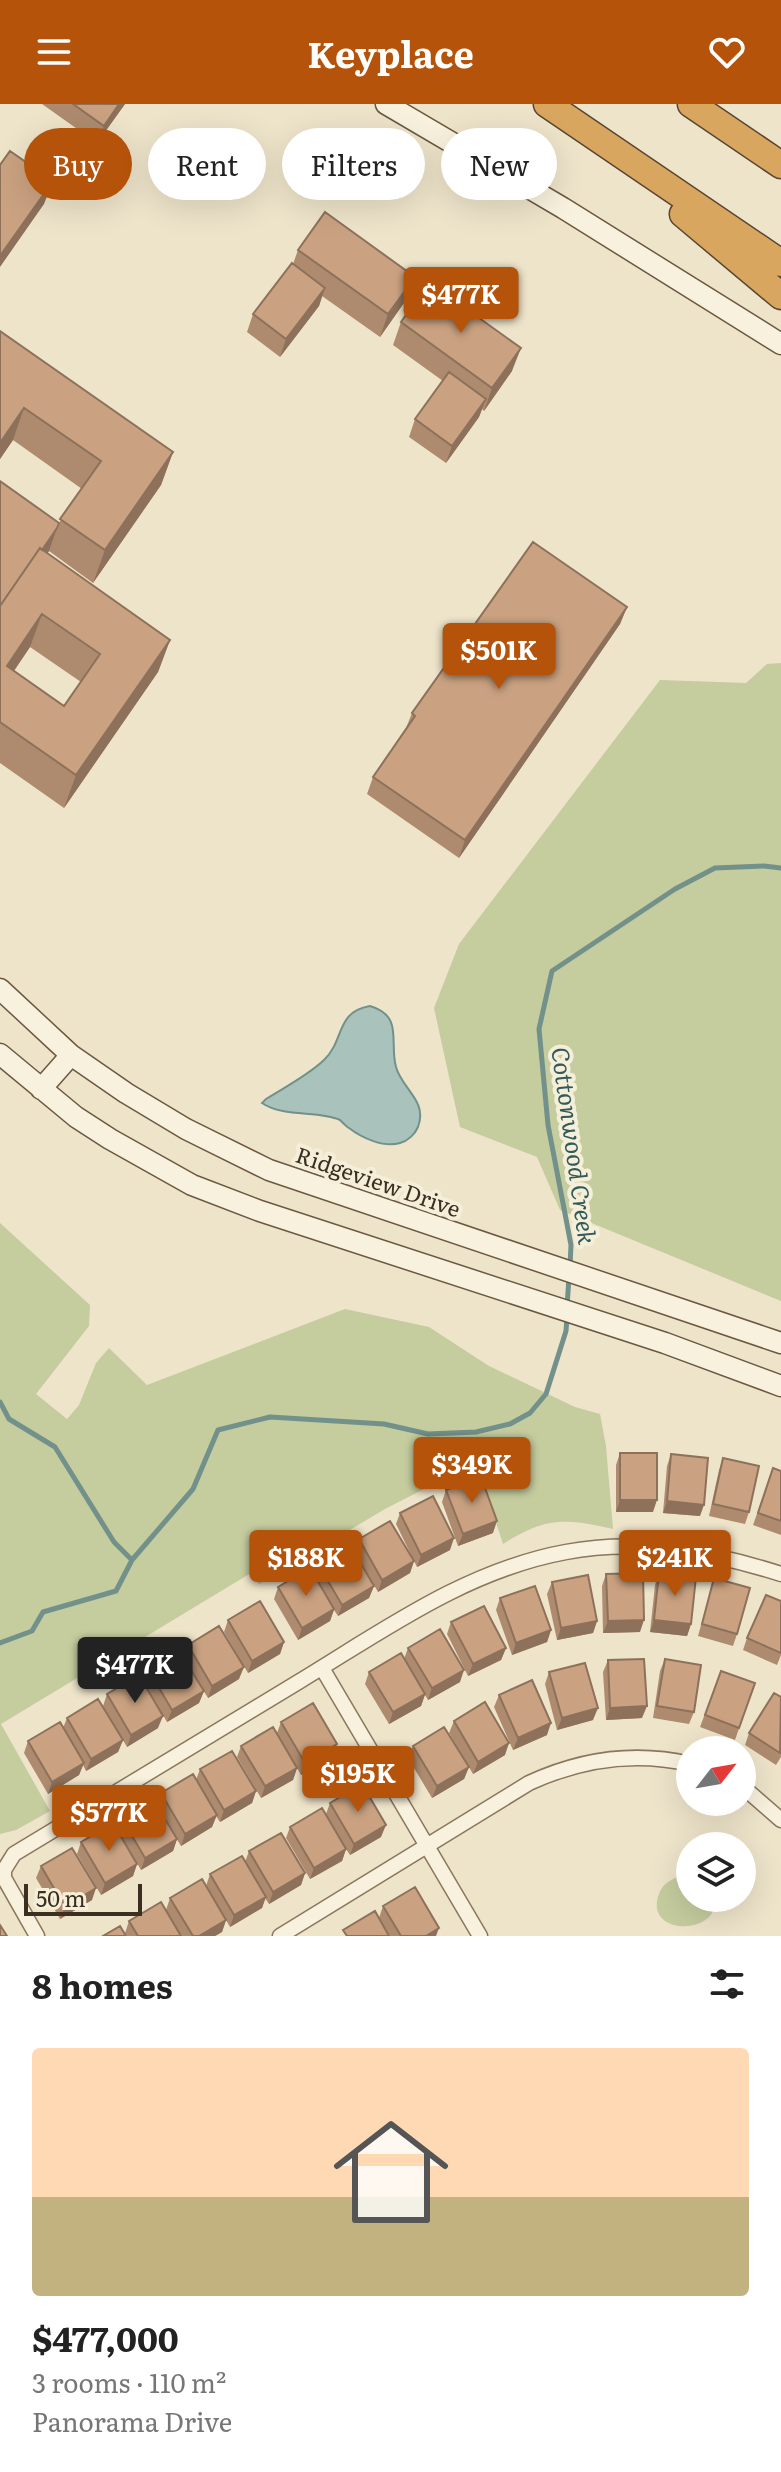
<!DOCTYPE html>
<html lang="en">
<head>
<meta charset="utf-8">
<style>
	body { margin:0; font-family:Literata,serif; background:#f2f2f2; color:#222; height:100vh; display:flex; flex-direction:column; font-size:30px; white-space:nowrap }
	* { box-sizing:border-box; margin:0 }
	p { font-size:26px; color:#767676 }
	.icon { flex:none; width:44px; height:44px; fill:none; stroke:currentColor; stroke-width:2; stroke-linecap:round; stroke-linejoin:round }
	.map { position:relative; height:1832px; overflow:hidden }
	.side { display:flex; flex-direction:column; background:#fff; flex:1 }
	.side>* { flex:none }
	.banner { position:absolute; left:24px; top:24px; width:734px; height:72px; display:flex; gap:16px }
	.needle { width:52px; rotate:59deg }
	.fabs { position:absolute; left:676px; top:1632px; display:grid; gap:16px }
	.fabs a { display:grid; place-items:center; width:80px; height:80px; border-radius:50%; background:#fff; box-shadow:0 8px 32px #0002; font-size:40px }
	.scale { position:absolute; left:24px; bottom:20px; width:118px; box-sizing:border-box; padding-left:8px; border:4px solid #3b2f21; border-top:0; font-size:22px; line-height:28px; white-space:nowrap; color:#3b2f21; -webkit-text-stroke:6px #f5eed9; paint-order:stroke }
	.price { position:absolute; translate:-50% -68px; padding:0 18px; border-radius:8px; background:#b45309; color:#fff; font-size:26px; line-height:52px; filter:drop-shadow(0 2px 4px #0008) }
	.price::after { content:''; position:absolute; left:50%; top:48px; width:24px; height:18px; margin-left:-12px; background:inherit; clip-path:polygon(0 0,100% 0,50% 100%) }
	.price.on { background:#222; color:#fff }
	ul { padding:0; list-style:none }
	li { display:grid; align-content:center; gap:16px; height:424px; padding:0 32px }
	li+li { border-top:2px solid #e0e0e0 }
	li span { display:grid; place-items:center; height:248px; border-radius:8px; color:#555 }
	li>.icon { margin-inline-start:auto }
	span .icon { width:144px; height:144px; fill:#fffc; stroke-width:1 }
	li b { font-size:34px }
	h2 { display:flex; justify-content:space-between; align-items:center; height:96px; padding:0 32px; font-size:34px }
	.tag { padding:0 28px; border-radius:36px; background:#fff; box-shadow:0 8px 32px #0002; font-size:28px; line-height:72px }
	.tag.on { background:#b45309; color:#fff }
	header { display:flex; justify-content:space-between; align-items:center; height:104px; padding:0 32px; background:#b45309; color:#fff; font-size:36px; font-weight:700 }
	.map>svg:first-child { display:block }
	.green { fill:#c5cc9e }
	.water { fill:#aac2bc; stroke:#71918a; stroke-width:2 }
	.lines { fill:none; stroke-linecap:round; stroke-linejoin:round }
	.stream { stroke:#71918a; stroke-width:5 }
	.street-casing { stroke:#8a775f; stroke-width:17 }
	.secondary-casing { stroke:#6c5842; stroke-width:23 }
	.highway-casing { stroke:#584532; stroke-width:29 }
	.street { stroke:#f8f1dd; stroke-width:14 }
	.secondary { stroke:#f8f1dd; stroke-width:20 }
	.highway { stroke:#d8a65f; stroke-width:26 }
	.wall { fill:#ae8b6f; fill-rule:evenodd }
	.shaded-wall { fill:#8d715a }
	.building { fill:#caa281; stroke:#8d715a; stroke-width:2; fill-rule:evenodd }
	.labels { text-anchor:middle; stroke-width:8; stroke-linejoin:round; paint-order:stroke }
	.street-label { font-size:22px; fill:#3b2f21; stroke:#f5eed9 }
	.water-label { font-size:24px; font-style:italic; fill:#315a59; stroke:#f5eed9 }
</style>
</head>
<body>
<header><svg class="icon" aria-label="menu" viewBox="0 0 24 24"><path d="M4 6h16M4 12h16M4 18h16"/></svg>Keyplace<svg class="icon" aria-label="heart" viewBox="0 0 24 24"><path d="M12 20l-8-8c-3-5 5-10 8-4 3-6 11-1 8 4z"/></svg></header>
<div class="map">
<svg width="781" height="1832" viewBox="0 0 781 1832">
	<rect width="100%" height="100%" fill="#eee4ca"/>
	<path class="green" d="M 781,559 L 781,1197 L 560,1106 L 537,1053 L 460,1023 L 434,904 L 459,840 L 660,576 L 746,579 L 767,560 Z
		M 0,1119 L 90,1201 L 89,1222 L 36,1290 L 67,1315 L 79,1301 L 96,1259 L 109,1244 L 147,1281 L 345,1205 L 429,1223 L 489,1262 L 575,1303 L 600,1310 L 606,1342 L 613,1425 C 565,1414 545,1413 503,1440 L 479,1366 L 424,1385 L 385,1405 L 259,1480 L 251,1469 L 1,1620 L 50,1707 L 16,1726 L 0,1730 Z
		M 683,1772 L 690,1772 L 690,1794 L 714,1794 L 715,1796 C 718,1832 643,1832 659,1790 C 663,1779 672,1774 683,1772 Z"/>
	<path class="water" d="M 370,902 C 404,912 389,938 396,963 C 402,985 428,997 418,1023 C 415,1030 408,1037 400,1039 C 384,1044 362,1034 349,1024 C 348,1024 341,1017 340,1016 C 318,1006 284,1014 262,999 L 266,995 C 285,983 307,972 324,956 C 345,936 335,908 370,902 Z"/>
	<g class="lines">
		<path class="stream" d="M 570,1163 L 571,1141 L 548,1021 L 539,925 L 552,867 L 675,785 L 715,764 L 764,762 L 781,764
			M 567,1203 L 569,1173
			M 0,1298 L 9,1315 L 55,1343 L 114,1438 L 132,1456
			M 0,1539 L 32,1527 L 43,1508 L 116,1487 L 132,1456 L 193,1385 L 218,1326 L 270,1313 L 384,1320 L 428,1330 L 476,1328 L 510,1320 L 530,1309 L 546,1290 L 566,1227 L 567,1213"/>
		<defs>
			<path id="street" d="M 322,1564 L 480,1832
				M 742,1682 L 781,1716
				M 37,1832 L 4,1774 L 4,1766 L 14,1750 C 110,1692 205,1634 300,1577 C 384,1526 467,1466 566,1448 C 638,1434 712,1448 781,1470
				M 280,1832 L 529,1679 C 581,1655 634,1647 690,1660"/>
			<path id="secondary" d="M 386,0 L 563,104 L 781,240
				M 0,885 L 71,951 L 126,989 L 186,1025 L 269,1066 L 781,1239
				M 0,950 L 76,1013 L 110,1035 L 192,1081 L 260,1107 L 665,1239 L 781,1282
				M 41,985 L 71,951"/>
			<path id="highway" d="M 547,0 L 781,159
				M 691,0 L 781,61
				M 683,110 L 781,192"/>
		</defs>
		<use href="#street" class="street-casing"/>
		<use href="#secondary" class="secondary-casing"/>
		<use href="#highway" class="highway-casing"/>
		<use href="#street" class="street"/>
		<use href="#secondary" class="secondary"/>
		<use href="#highway" class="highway"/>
	</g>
	<path class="wall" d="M 42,0 L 125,0 L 97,39 Z
		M 298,146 L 415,173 L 406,196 L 380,233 L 322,192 L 319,202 L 280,253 L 247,228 L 253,210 L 293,160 Z
		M 401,218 L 512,267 L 484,307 L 482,305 L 479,313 L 446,359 L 409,333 L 415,315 L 443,277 L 393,241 Z
		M 0,227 L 173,348 L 161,381 L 93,479 L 49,447 L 47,450 L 170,536 L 158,568 L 64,704 L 0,659 L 0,377 L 59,419 L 82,385 L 13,336 L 0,355 ZM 30,543 L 81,578 L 64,602 L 14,567 Z
		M 627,503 L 620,520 L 459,754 L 367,690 L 373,673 L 406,624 L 412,609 Z
		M 620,1349 L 653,1408 L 616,1408 L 616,1361 Z
		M 671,1350 L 700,1412 L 663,1409 L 667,1362 Z
		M 723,1354 L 749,1408 L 745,1420 L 709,1412 L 719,1366 Z
		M 773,1364 L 781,1367 L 781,1431 L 753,1421 Z
		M 446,1386 L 493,1429 L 458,1442 L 442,1398 Z
		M 400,1409 L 450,1446 L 417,1463 L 396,1420 Z
		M 359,1435 L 414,1457 L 410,1469 L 378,1488 L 354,1447 Z
		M 318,1460 L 374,1482 L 369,1494 L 338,1512 L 334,1506 L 330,1517 L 298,1536 L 274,1495 L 278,1483 L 314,1471 Z
		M 659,1469 L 691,1520 L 687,1532 L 650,1528 L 655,1481 Z
		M 606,1470 L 640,1528 L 603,1529 L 602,1482 Z
		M 714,1474 L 737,1530 L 733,1542 L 698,1532 Z
		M 552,1478 L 597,1517 L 593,1529 L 557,1536 L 547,1490 Z
		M 500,1494 L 551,1526 L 547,1538 L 512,1551 L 496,1506 Z
		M 781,1497 L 781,1551 L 777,1561 L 743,1546 L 747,1534 Z
		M 228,1516 L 284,1538 L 280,1550 L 248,1569 L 224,1528 Z
		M 451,1518 L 506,1544 L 501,1556 L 468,1572 L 447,1530 Z
		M 188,1541 L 239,1575 L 208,1594 L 183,1553 Z
		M 408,1544 L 460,1578 L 428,1596 L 425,1591 L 421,1602 L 389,1620 L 365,1580 L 369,1568 L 404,1555 Z
		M 665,1555 L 694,1608 L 689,1620 L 653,1614 L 660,1567 Z
		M 608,1556 L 642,1614 L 606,1616 L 603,1568 Z
		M 148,1565 L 204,1587 L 199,1599 L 167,1618 L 143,1577 Z
		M 721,1567 L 755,1579 L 735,1636 L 700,1623 Z
		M 549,1568 L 593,1616 L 557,1626 L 545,1580 Z
		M 774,1589 L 781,1653 L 776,1661 L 745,1641 L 749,1629 Z
		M 107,1590 L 158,1624 L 127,1643 L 103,1602 Z
		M 499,1591 L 547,1631 L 513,1646 L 494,1603 Z
		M 67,1614 L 123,1636 L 118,1648 L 86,1667 L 83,1661 L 79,1671 L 48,1690 L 24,1649 L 28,1637 L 63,1624 Z
		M 454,1617 L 505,1651 L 473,1670 L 449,1629 Z
		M 281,1618 L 337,1640 L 332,1652 L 301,1671 L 297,1664 L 293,1676 L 261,1694 L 237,1653 L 241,1642 L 277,1629 Z
		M 413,1642 L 469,1663 L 464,1675 L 432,1694 L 408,1654 Z
		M 200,1665 L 256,1687 L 252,1699 L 220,1718 L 216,1712 L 212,1723 L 181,1742 L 156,1701 L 161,1689 L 196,1676 Z
		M 330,1699 L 381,1733 L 350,1751 L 346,1745 L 342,1757 L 310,1775 L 286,1734 L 290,1723 L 326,1710 Z
		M 121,1713 L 177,1735 L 173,1747 L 141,1766 L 117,1725 Z
		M 81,1738 L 137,1760 L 133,1772 L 101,1791 L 77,1750 Z
		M 249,1747 L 305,1769 L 301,1781 L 269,1800 L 265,1794 L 262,1804 L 230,1823 L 226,1816 L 222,1828 L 215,1832 L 181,1832 L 166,1806 L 170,1794 L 206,1782 L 210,1770 L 245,1758 Z
		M 41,1762 L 92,1796 L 60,1815 L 36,1774 Z
		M 383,1802 L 436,1832 L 389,1832 L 379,1814 Z
		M 129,1817 L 181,1832 L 127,1832 L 125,1829 Z"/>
	<path class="shaded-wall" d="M 119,0 L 125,0 L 97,39 L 104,22 Z
		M 53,77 L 44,100 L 0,163 L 0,152 Z
		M 415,173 L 406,196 L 380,233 L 388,210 Z
		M 325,184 L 319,202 L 280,253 L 286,235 Z
		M 521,244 L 512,267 L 484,307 L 492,284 Z
		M 486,295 L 479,313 L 446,359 L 452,342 Z
		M 24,304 L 13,336 L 0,355 L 0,339 Z
		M 173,348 L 161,381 L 93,479 L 105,446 Z
		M 57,424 L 49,447 L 0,517 L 0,506 Z
		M 627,503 L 620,520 L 459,754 L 465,736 Z
		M 42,510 L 30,543 L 0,587 L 7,562 Z
		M 170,536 L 158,568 L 64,704 L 76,671 Z
		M 620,1396 L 657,1396 L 653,1408 L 616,1408 Z
		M 667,1397 L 704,1401 L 700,1412 L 663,1409 Z
		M 497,1417 L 493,1429 L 458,1442 L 463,1430 Z
		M 454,1434 L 450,1446 L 417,1463 L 421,1451 Z
		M 414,1457 L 410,1469 L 378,1488 L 382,1476 Z
		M 374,1482 L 369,1494 L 338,1512 L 342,1501 Z
		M 334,1505 L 330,1517 L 298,1536 L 302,1524 Z
		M 644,1516 L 640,1528 L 603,1529 L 608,1517 Z
		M 654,1516 L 691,1520 L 687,1532 L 650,1528 Z
		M 597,1517 L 593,1529 L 557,1536 L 561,1524 Z
		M 551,1526 L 547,1538 L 512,1551 L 516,1539 Z
		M 284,1538 L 280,1550 L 248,1569 L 252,1557 Z
		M 506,1544 L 501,1556 L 468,1572 L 473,1560 Z
		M 244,1563 L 239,1575 L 208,1594 L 212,1582 Z
		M 464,1566 L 460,1578 L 428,1596 L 432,1584 Z
		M 204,1587 L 199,1599 L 167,1618 L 172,1606 Z
		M 425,1590 L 421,1602 L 389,1620 L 393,1608 Z
		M 647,1602 L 642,1614 L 606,1616 L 610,1604 Z
		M 598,1604 L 593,1616 L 557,1626 L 562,1614 Z
		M 163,1612 L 158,1624 L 127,1643 L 131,1631 Z
		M 551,1619 L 547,1631 L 513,1646 L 518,1634 Z
		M 123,1636 L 118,1648 L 86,1667 L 91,1655 Z
		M 509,1639 L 505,1651 L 473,1670 L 478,1658 Z
		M 337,1640 L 332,1652 L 301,1671 L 305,1659 Z
		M 84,1659 L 79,1671 L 48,1690 L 52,1678 Z
		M 469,1663 L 464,1675 L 432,1694 L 437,1682 Z
		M 297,1664 L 293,1676 L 261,1694 L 265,1682 Z
		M 256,1687 L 252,1699 L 220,1718 L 224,1706 Z
		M 217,1711 L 212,1723 L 181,1742 L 185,1730 Z
		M 386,1721 L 381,1733 L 350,1751 L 354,1740 Z
		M 177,1735 L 173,1747 L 141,1766 L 145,1754 Z
		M 346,1745 L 342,1757 L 310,1775 L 314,1764 Z
		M 137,1760 L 133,1772 L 101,1791 L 105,1779 Z
		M 305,1769 L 301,1781 L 269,1800 L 273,1788 Z
		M 96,1784 L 92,1796 L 60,1815 L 65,1803 Z
		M 266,1793 L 262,1804 L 230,1823 L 234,1811 Z
		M 226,1816 L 222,1828 L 215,1832 L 199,1832 Z
		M 439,1824 L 436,1832 L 426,1832 Z"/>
	<path class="building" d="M 73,0 L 119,0 L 104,22 Z
		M 10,47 L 53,77 L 0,152 L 0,61 Z
		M 325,108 L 415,173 L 388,210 L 298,146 Z
		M 292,159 L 325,184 L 286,235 L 253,210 Z
		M 429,178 L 521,244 L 492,284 L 401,218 Z
		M 0,227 L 173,348 L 105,446 L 60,415 L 101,357 L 24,304 L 0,339 Z
		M 449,268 L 486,295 L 452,342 L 415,315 Z
		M 0,377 L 59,419 L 57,424 L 42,446 L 40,444 L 0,502 Z
		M 533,438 L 627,503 L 465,736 L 373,673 L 415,612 L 412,609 Z
		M 40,444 L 170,536 L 76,671 L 0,618 L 0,502 ZM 42,510 L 100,550 L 64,602 L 7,562 Z
		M 620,1349 L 657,1349 L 657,1396 L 620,1396 Z
		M 671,1350 L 708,1354 L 704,1401 L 667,1397 Z
		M 723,1354 L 759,1362 L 749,1408 L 713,1400 Z
		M 773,1364 L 781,1367 L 781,1417 L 758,1409 Z
		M 481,1373 L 497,1417 L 463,1430 L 446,1386 Z
		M 433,1392 L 454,1434 L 421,1451 L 400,1409 Z
		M 390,1417 L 414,1457 L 382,1476 L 359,1435 Z
		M 350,1441 L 374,1482 L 342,1501 L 318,1460 Z
		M 310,1464 L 334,1505 L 302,1524 L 278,1483 Z
		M 643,1469 L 644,1516 L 608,1517 L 606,1470 Z
		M 659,1469 L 696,1473 L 691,1520 L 654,1516 Z
		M 588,1471 L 597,1517 L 561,1524 L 552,1478 Z
		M 714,1474 L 750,1484 L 737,1530 L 702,1520 Z
		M 535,1482 L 551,1526 L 516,1539 L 500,1494 Z
		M 766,1491 L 781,1497 L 781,1549 L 747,1534 Z
		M 260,1497 L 284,1538 L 252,1557 L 228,1516 Z
		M 484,1502 L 506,1544 L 473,1560 L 451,1518 Z
		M 219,1522 L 244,1563 L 212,1582 L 188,1541 Z
		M 440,1525 L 464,1566 L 432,1584 L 408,1544 Z
		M 179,1547 L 204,1587 L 172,1606 L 148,1565 Z
		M 401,1549 L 425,1590 L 393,1608 L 369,1568 Z
		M 644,1555 L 647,1602 L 610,1604 L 608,1556 Z
		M 665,1555 L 701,1561 L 694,1608 L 657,1602 Z
		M 585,1559 L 598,1604 L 562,1614 L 549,1568 Z
		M 721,1567 L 755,1579 L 739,1624 L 705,1611 Z
		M 139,1571 L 163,1612 L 131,1631 L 107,1590 Z
		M 532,1576 L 551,1619 L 518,1634 L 499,1591 Z
		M 774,1589 L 781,1593 L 780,1649 L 749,1629 Z
		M 98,1595 L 123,1636 L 91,1655 L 67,1614 Z
		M 485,1598 L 509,1639 L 478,1658 L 454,1617 Z
		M 313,1599 L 337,1640 L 305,1659 L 281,1618 Z
		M 60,1618 L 84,1659 L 52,1678 L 28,1637 Z
		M 273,1623 L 297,1664 L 265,1682 L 241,1642 Z
		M 444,1623 L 469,1663 L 437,1682 L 413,1642 Z
		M 232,1647 L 256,1687 L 224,1706 L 200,1665 Z
		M 193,1670 L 217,1711 L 185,1730 L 161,1689 Z
		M 362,1680 L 386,1721 L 354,1740 L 330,1699 Z
		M 153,1695 L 177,1735 L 145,1754 L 121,1713 Z
		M 322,1704 L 346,1745 L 314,1764 L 290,1723 Z
		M 113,1719 L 137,1760 L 105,1779 L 81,1738 Z
		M 281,1729 L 305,1769 L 273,1788 L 249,1747 Z
		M 72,1744 L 96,1784 L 65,1803 L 41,1762 Z
		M 242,1752 L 266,1793 L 234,1811 L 210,1770 Z
		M 202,1775 L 226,1816 L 199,1832 L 193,1832 L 170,1794 Z
		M 415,1783 L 439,1824 L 426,1832 L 401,1832 L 383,1802 Z
		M 161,1798 L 181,1832 L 138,1832 L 129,1817 Z
		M 375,1807 L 389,1832 L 347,1832 L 343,1826 Z
		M 0,1821 L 7,1832 L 0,1832 Z
		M 120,1822 L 126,1832 L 103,1832 Z"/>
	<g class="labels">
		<g class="street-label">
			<text transform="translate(378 1078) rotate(19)" y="8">Ridgeview Drive</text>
		</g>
		<g class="water-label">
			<text transform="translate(573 1042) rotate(82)" y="8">Cottonwood Creek</text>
		</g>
	</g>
</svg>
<div class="fabs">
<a><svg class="needle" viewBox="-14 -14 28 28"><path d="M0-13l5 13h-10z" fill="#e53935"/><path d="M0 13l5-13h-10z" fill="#767676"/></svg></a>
<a><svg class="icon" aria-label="layers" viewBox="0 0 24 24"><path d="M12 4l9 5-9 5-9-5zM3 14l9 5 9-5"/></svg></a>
</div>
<div class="scale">50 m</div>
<b class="price" style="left:461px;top:231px">$477K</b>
<b class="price" style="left:499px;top:587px">$501K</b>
<b class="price" style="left:472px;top:1401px">$349K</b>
<b class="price" style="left:306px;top:1494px">$188K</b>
<b class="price" style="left:675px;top:1494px">$241K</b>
<b class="price on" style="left:135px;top:1601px">$477K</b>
<b class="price" style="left:358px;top:1710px">$195K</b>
<b class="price" style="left:109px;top:1749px">$577K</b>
<div class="banner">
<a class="tag on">Buy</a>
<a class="tag">Rent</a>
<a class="tag">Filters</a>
<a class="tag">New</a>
</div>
</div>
<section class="side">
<h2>8 homes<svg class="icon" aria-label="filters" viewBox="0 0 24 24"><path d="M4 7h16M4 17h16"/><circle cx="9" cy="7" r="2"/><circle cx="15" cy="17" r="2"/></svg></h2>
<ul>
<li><span style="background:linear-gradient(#ffd9b3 60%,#c2b280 0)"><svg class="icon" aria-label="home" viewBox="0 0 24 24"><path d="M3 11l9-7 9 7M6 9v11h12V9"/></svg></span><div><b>$477,000</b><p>3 rooms · 110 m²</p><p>Panorama Drive</p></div></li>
</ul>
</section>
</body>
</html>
